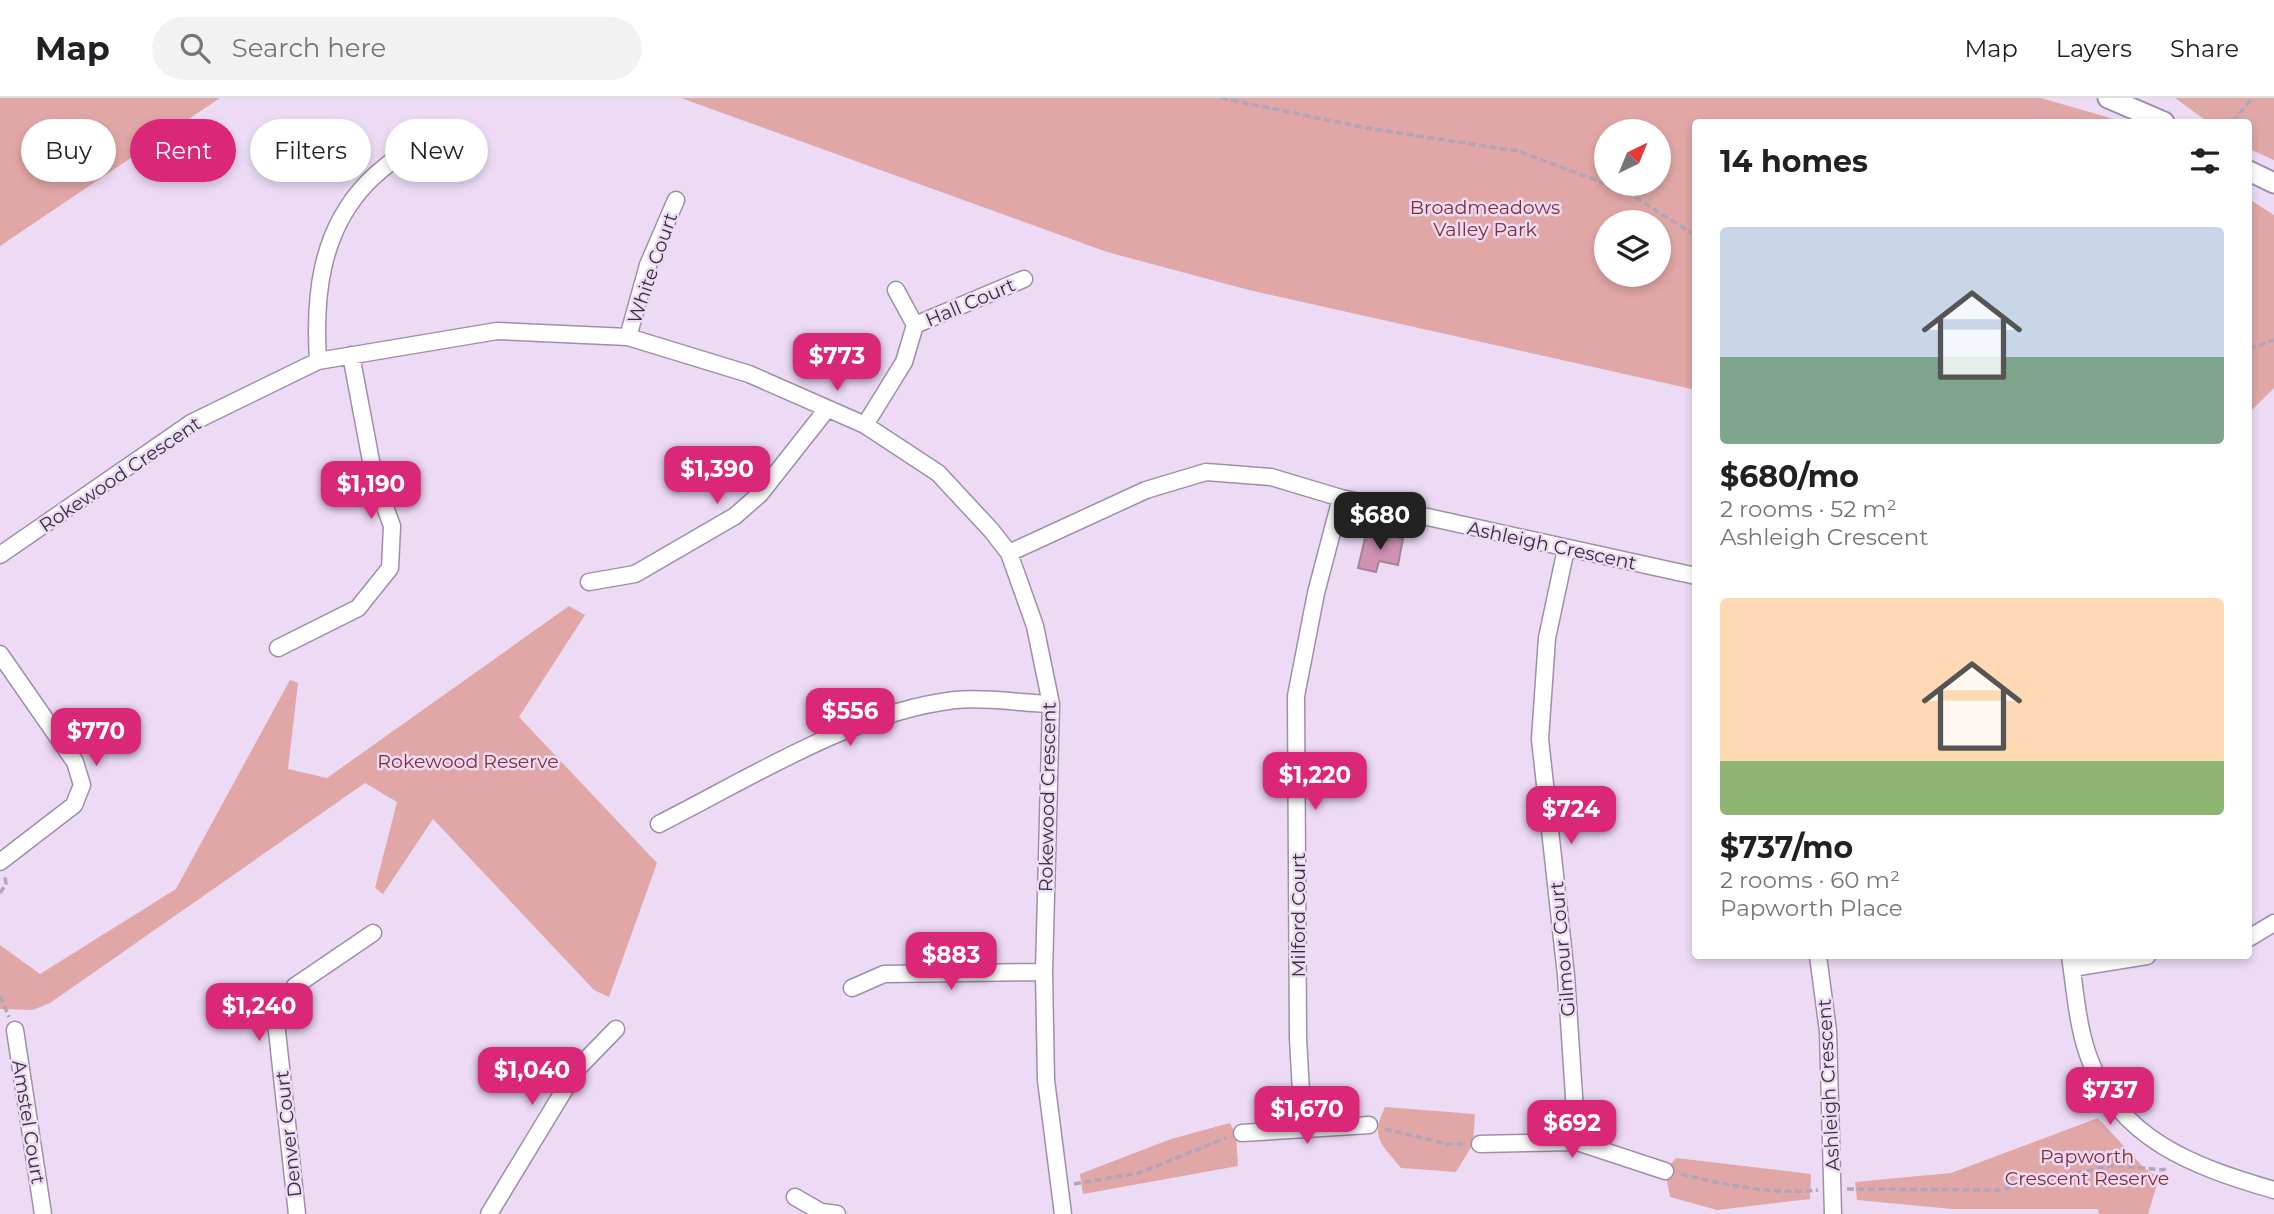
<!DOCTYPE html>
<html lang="en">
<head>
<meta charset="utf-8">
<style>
	body { margin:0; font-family:Montserrat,sans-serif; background:#f2f2f2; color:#202124; height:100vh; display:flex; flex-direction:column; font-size:26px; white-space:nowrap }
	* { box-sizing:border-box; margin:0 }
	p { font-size:23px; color:#757577 }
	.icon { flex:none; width:38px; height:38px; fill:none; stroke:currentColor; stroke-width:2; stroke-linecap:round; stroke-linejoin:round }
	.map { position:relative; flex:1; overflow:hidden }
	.panel { position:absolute; left:1692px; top:21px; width:560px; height:840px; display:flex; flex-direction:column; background:#fff; border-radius:7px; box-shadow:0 4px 10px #0003 }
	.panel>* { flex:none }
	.hud { position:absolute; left:21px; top:21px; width:665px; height:63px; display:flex; gap:14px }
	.needle { width:46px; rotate:43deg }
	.buttons { position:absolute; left:1594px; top:21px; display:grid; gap:14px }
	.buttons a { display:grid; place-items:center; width:77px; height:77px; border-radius:50%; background:#fff; box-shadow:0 4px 10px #0003; font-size:35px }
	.price { position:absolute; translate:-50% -60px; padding:0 16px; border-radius:14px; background:#db2777; color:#fff; font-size:23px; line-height:46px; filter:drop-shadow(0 2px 4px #0008) }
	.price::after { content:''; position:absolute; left:50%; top:42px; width:21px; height:16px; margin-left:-10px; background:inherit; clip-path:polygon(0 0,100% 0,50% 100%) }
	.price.active { background:#222; color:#fff }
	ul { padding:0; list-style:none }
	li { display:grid; align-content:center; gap:14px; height:371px; padding:0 28px }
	li span { display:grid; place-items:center; height:217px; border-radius:7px; color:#555 }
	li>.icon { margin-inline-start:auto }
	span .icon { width:126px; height:126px; fill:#fffc; stroke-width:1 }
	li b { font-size:30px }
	h2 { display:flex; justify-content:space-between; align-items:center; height:84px; padding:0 28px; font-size:30px }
	.pill { padding:0 24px; border-radius:32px; background:#fff; box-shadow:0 4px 10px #0003; font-size:24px; line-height:63px }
	.pill.active { background:#db2777; color:#fff }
	header { display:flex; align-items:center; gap:42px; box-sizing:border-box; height:98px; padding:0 35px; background:#fff; border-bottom:2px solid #e0e0e0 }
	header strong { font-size:33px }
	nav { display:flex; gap:38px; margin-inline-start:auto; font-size:24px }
	.search { width:490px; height:63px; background:#f2f2f2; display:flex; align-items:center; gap:18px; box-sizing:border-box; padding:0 24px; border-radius:38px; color:#757577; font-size:26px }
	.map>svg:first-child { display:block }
	.green { fill:#e0a7a6; fill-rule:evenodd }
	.building { fill:#d191b2; stroke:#a38694; stroke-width:2 }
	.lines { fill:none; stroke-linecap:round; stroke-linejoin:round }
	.minor-casing { stroke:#9f8ea8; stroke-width:19 }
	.tertiary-casing { stroke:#9f8ea8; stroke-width:23 }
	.path { stroke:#b2a4ba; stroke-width:3.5; stroke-dasharray:7 3.5; stroke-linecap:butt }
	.minor { stroke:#fff; stroke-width:16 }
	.tertiary { stroke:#fff; stroke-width:19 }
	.labels { text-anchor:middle; stroke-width:5; stroke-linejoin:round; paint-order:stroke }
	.park-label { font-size:19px; fill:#822d32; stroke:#eddbf6 }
	.street-label { font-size:19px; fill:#362f3a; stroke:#eddbf6 }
</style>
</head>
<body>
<header>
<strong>Map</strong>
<div class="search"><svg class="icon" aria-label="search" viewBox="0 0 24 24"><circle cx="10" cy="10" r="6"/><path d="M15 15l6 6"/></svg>Search here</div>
<nav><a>Map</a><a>Layers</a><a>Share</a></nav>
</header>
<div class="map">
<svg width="2274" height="1116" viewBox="0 0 2274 1116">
	<rect width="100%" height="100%" fill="#eddbf6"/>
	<path class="green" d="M 0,0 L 220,0 L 0,148 Z
		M 681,0 L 2041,0 L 2124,24 L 1696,24 L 1696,292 L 1249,192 L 1107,154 ZM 1606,33 L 1659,33 L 1659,86 L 1606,86 ZM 1606,124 L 1659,124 L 1659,177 L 1606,177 Z
		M 2175,0 L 2274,0 L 2274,62 L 2249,51 L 2249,24 L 2208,24 Z
		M 2249,101 L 2274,117 L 2274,290 L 2249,315 Z
		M 569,508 L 585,517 L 519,619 L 657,765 L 609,899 L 594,892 L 433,721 L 383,796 L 375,790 L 397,704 L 365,685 L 50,905 L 33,912 L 0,911 L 0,847 L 40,876 L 176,791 L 290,582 L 298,585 L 288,671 L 327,680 Z
		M 1385,1009 L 1475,1016 L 1473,1046 L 1456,1074 L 1401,1070 C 1381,1045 1370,1041 1385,1009 Z
		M 2098,1020 L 2144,1070 L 2159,1080 L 2148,1116 L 2099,1116 L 2098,1111 L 1952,1111 L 1857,1102 L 1855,1084 L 1951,1075 Z
		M 1230,1025 L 1236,1037 L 1238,1068 L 1083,1096 L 1080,1076 L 1171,1041 Z
		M 1676,1060 L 1811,1076 L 1810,1101 L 1717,1112 L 1670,1099 L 1665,1073 Z"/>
	<path class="building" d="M 1366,436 L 1389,442 L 1390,437 L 1403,441 L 1398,467 L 1379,463 L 1376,474 L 1358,470 Z"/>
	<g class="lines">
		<defs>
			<path id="minor" d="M 896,192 L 915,227 L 1024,181
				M 628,239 L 648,167 L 676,102
				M 318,263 C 314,199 320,134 367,85 C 385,66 409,51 430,34
				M 865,327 L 904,264 L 915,227
				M 1566,451 L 1547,540 L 1540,641 L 1566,877 L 1577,1044
				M 1009,455 L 1146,392 L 1206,374 L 1271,379 L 1341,400 L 1696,478
				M 0,457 L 191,325 L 318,263 L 497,233 L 628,239 L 749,276 L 865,327 L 938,375 L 991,432 L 1009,455 L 1035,528 L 1051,606 L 1044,874 L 1046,982 L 1063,1116
				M 589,484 L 635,476 L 735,418 L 760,396 L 827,311
				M 278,550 L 358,510 L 390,470 L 392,428 L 374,379 L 351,257
				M 0,556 L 75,664 L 82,687 L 74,707 L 0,764
				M 659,726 C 750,680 853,614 955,602 C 986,599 1020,605 1051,606
				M 2249,840 L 2274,825
				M 1818,858 L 1828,933 L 1833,1116
				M 2070,858 C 2075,891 2077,925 2088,957 C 2118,1042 2195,1069 2274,1092
				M 2072,870 L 2147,858
				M 852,890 L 884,876 L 1044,874
				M 15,932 L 43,1116
				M 1303,1030 L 1298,940 L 1296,598 L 1316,495 L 1341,400
				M 1242,1035 L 1369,1027
				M 1480,1046 L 1577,1044 L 1665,1073
				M 795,1099 L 821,1114 L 837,1116
				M 297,1116 L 276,924 L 295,888 L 373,835
				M 489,1116 L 577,971 L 616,931"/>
			<path id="tertiary" d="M 2108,0 L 2164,24
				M 2249,73 L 2274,85"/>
		</defs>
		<use href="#minor" class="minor-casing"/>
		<use href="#tertiary" class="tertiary-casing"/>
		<path class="path" d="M 1221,0 L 1366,30 L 1518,53 L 1606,86
			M 2233,24 L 2252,0
			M 1607,86 L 1624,92 L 1696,138
			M 2249,251 L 2274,242
			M 0,795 L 6,786 L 5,779
			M 0,898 L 9,919
			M 1385,1031 L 1447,1046 L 1463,1046
			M 1681,1076 C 1726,1087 1771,1097 1818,1092
			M 1074,1086 L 1139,1075 L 1226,1040
			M 1847,1091 L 1999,1092 L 2114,1067 L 2163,1072 L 2168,1069"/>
		<use href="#minor" class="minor"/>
		<use href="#tertiary" class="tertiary"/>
	</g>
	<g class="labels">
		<g class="park-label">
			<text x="1485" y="116">Broadmeadows<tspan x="1485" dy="22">Valley Park</tspan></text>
			<text x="468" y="670">Rokewood Reserve</text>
			<text x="2087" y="1065">Papworth<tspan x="2087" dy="22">Crescent Reserve</tspan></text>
		</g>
		<g class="street-label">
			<text transform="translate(652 170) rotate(-71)" y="7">White Court</text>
			<text transform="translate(970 204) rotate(-23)" y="7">Hall Court</text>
			<text transform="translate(120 376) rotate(-34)" y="7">Rokewood Crescent</text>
			<text transform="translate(1552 447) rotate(12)" y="7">Ashleigh Crescent</text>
			<text transform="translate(1047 699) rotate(-89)" y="7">Rokewood Crescent</text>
			<text transform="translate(1298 817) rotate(-90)" y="7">Milford Court</text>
			<text transform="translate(1562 851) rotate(-95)" y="7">Gilmour Court</text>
			<text transform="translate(1828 987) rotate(-93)" y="7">Ashleigh Crescent</text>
			<text transform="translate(29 1024) rotate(81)" y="7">Amstel Court</text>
			<text transform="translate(288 1036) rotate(-96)" y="7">Denver Court</text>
		</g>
	</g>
</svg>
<div class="buttons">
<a><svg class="needle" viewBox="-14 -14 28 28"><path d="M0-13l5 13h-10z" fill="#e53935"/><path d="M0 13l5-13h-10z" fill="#757577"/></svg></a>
<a><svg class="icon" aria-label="layers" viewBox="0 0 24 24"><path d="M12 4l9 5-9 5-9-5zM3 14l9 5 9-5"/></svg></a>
</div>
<b class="price" style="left:837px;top:295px">$773</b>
<b class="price" style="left:717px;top:408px">$1,390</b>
<b class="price" style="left:371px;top:423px">$1,190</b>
<b class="price active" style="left:1380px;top:454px">$680</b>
<b class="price" style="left:850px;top:650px">$556</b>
<b class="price" style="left:96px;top:670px">$770</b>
<b class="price" style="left:1315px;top:714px">$1,220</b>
<b class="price" style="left:1571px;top:748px">$724</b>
<b class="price" style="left:951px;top:894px">$883</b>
<b class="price" style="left:259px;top:945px">$1,240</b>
<b class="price" style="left:532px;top:1009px">$1,040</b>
<b class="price" style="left:2110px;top:1029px">$737</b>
<b class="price" style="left:1307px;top:1048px">$1,670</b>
<b class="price" style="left:1572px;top:1062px">$692</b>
<div class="hud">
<a class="pill">Buy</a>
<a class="pill active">Rent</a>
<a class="pill">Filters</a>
<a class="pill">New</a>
</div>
<section class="panel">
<h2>14 homes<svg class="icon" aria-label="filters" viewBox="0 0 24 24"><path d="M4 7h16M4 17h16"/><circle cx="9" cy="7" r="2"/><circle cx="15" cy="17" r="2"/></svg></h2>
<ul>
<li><span style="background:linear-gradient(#c9d6e8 60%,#7fa58c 0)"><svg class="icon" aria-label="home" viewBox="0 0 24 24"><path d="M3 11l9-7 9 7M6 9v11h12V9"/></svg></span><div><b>$680/mo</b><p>2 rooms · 52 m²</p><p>Ashleigh Crescent</p></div></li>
<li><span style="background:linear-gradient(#ffd9b3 75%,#8fb573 0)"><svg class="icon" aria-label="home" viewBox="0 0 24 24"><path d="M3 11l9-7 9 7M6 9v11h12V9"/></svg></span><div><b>$737/mo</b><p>2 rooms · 60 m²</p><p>Papworth Place</p></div></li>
</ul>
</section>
</div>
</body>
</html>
